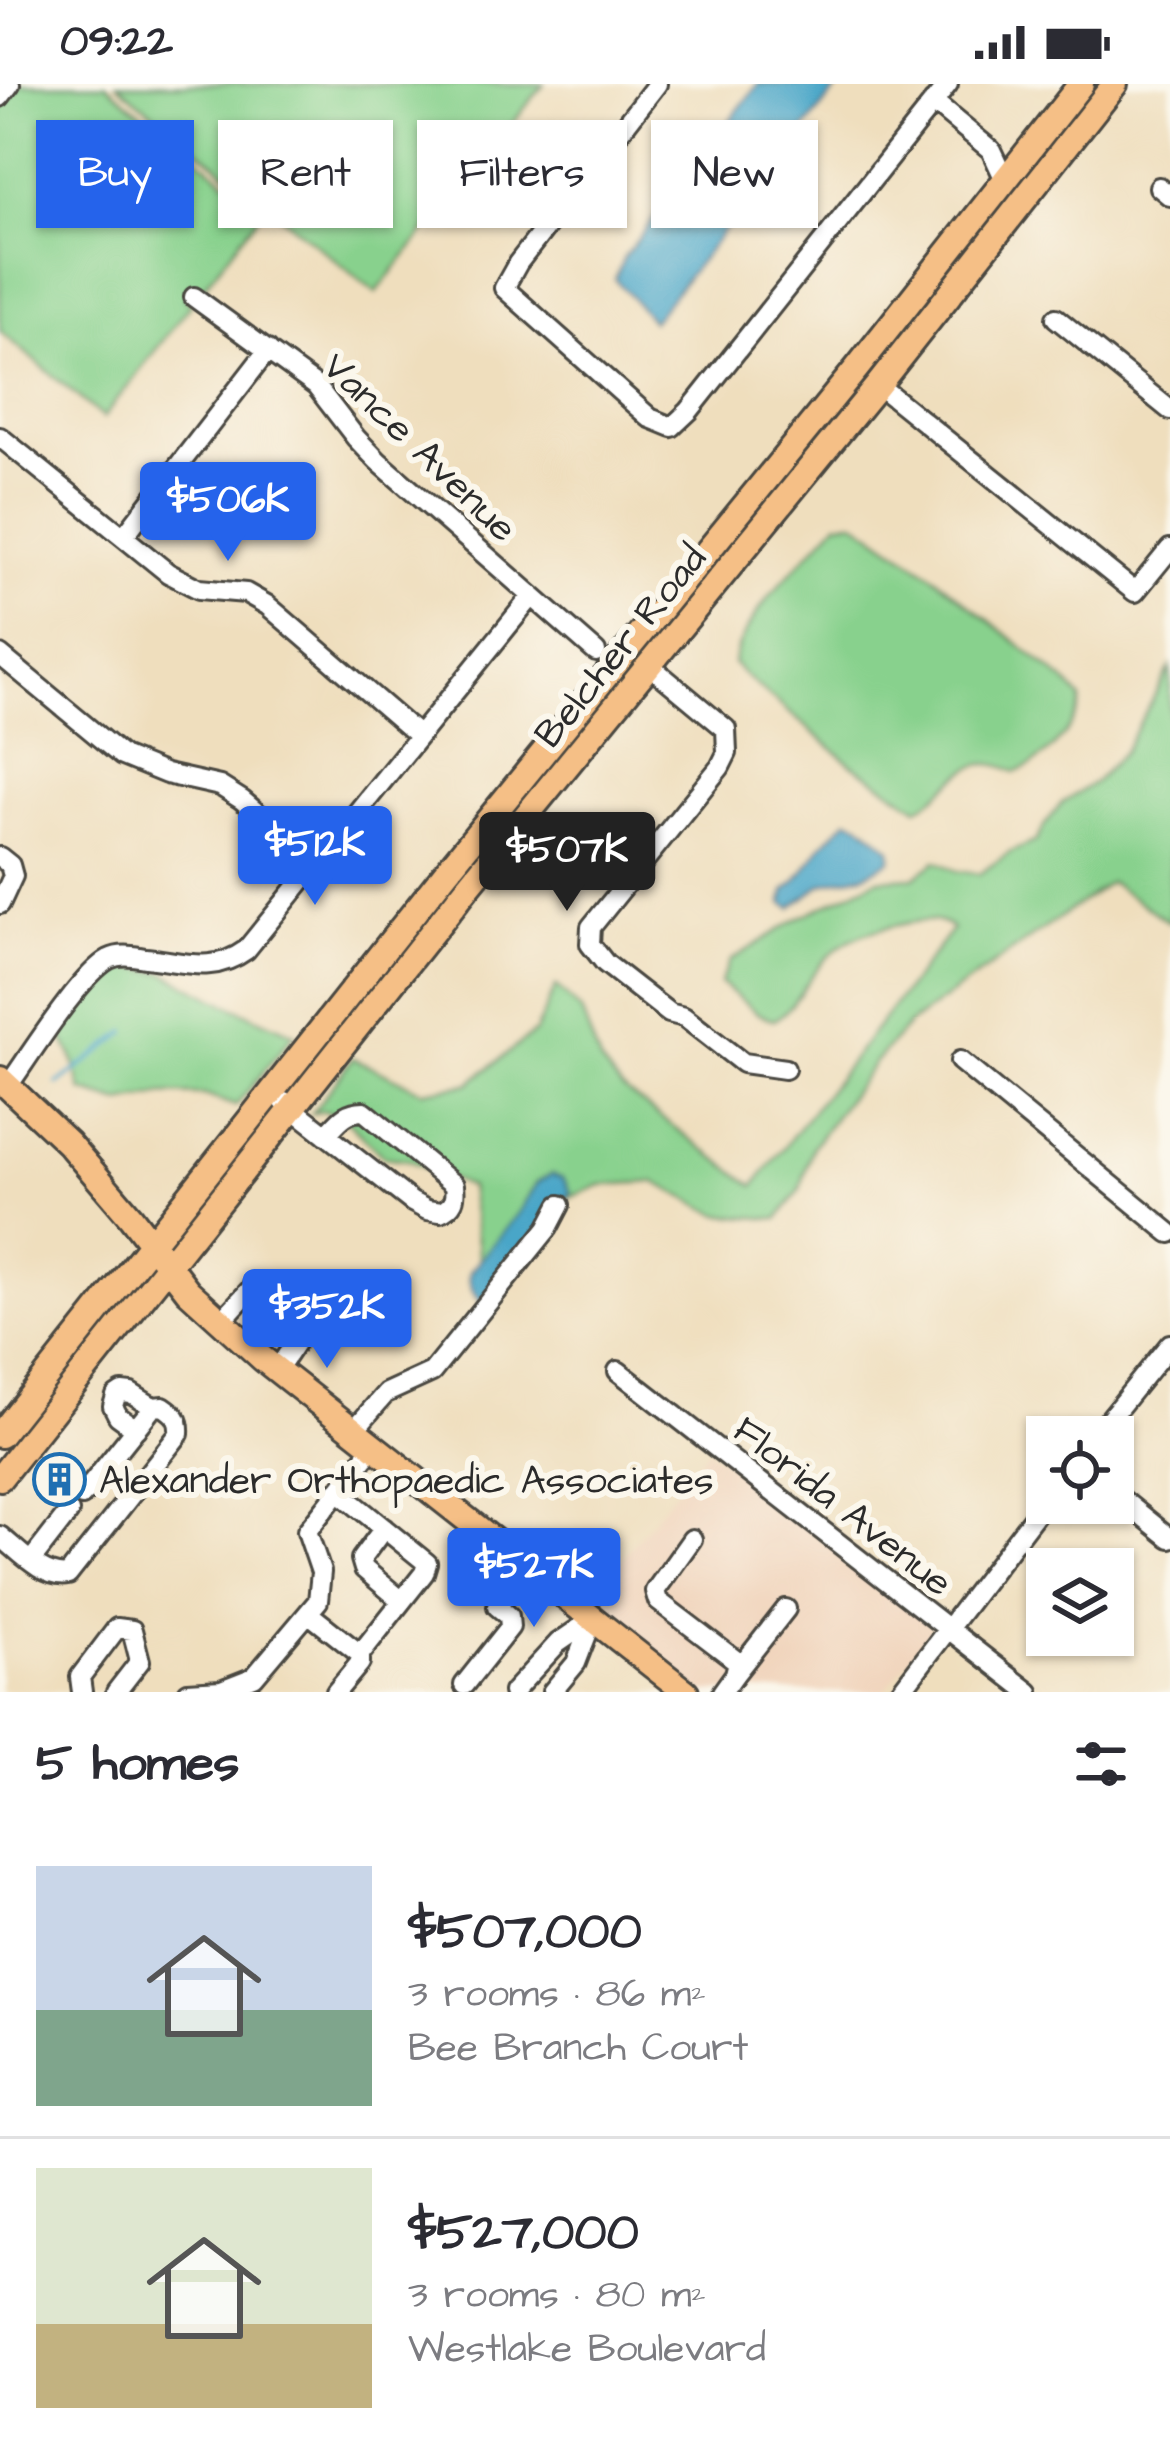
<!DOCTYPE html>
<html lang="en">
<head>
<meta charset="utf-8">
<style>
	body { margin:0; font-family:"Architects Daughter",sans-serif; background:#f7f7f7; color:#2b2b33; height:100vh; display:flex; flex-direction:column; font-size:45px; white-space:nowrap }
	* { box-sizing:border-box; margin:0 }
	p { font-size:39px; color:#7c7c81 }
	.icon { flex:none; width:66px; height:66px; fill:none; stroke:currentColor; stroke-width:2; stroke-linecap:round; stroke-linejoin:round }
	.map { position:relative; height:1608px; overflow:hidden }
	.drawer { display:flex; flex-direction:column; background:#fff; flex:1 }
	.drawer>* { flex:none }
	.top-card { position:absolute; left:36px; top:36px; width:1098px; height:108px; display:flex; gap:24px }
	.buttons { position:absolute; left:1026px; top:1332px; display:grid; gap:24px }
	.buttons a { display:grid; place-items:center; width:108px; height:108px; border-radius:0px; background:#fff; box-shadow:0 3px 9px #0004; font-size:60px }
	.price { position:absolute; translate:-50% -102px; padding:0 27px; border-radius:12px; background:#2563eb; color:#fff; font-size:39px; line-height:78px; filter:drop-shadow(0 3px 6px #0008) }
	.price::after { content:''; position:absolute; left:50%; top:72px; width:36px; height:27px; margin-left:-18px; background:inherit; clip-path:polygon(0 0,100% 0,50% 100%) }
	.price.current { background:#222; color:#fff }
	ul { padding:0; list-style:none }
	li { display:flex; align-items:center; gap:36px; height:300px; padding:0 36px }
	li+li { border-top:3px solid #e1e1e2 }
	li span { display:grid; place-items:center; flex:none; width:336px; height:240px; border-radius:0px; color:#555 }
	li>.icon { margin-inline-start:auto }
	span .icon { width:144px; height:144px; fill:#fffc; stroke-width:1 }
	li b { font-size:51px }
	h2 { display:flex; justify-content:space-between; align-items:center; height:144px; padding:0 36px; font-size:51px }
	.tag { padding:0 42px; border-radius:0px; background:#fff; box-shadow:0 3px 9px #0004; font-size:42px; line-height:108px }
	.tag.current { background:#2563eb; color:#fff }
	.status { display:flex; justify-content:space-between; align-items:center; height:84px; padding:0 60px; background:#fff; direction:ltr }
	.status svg { height:33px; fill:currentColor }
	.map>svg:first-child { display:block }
	.built { fill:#f1d5bd }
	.green { fill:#88d18d; stroke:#5a7e5c; stroke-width:3 }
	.water { fill:#4aa6c8; stroke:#3a687a; stroke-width:3 }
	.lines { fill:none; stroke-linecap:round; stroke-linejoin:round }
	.stream { stroke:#4aa6c8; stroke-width:4.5 }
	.minor-casing { stroke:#484641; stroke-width:24 }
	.major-casing { stroke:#484641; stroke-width:30 }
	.minor { stroke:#fff; stroke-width:18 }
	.major { stroke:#f5bf86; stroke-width:24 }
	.labels { text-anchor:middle; stroke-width:12; stroke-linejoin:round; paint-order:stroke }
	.street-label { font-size:39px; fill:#2b2b2b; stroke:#fbf7ec }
	.poi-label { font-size:39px; fill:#2b2b2b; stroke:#fbf7ec; text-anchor:start }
</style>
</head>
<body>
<div class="status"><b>09:22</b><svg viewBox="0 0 49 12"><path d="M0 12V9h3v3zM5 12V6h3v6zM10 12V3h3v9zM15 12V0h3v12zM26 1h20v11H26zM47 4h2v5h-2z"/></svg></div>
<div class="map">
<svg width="1170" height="1608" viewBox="0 0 1170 1608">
	<rect width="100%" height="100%" fill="#fbf7ec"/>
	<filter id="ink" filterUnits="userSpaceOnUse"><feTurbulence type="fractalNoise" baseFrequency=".00833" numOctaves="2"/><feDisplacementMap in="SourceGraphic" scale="24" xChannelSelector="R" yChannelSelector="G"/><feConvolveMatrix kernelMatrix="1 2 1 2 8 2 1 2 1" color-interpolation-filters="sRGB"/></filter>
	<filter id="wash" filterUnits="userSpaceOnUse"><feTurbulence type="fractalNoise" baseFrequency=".004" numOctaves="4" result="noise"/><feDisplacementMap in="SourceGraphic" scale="48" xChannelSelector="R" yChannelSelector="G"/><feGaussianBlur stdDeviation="2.7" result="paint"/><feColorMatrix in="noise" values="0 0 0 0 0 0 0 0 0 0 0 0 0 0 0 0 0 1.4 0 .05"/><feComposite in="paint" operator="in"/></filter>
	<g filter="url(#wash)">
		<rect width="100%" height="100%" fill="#efdebd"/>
		<path class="built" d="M 708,1365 L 933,1543 L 884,1608 L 699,1608 L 631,1555 L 590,1515 Z"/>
		<path class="green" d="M 20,0 L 106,0 L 263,126 L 200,208 L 193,203 L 184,215 L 191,220 L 103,334 L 0,247 L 0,25 Z
			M 117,0 L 544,0 L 376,209 Z
			M 855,437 L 930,489 L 1066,598 L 1081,615 C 1079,642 1040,682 1015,688 C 966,662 955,706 918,724 L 850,679 L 745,592 L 733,579 C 748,523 801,481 838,438 Z
			M 1170,584 L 1170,839 L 1110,798 L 909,940 L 874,979 L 813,1062 L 800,1106 L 778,1135 L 720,1131 L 655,1098 L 601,1101 L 566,1115 L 552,1090 L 537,1098 L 518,1130 L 480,1178 L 469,1103 L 408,1076 L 384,1073 L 345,1035 L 325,1027 L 312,1029 L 353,974 L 423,1007 L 468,1000 L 535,948 L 556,902 L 581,927 L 600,978 L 621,1004 L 754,1102 L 953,845 C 939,834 924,836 908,839 C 862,848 840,853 811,893 C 800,909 791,926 774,936 L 757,929 L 720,899 L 730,877 L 797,835 L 878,795 L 914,793 L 936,777 L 957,787 L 979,790 L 1009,769 L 1036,757 L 1044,742 L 1062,719 L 1095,698 L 1124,667 Z
			M 115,881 L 165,889 L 215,915 L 294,950 L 236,1022 L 204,1011 L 165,1010 L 121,1019 L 82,1007 L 72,971 L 59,948 L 109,883 Z"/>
		<path class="water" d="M 758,0 L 841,0 L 652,237 L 615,195 L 624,173 Z
			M 848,735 L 860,739 L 891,765 L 891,776 L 865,790 L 822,800 L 791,824 L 783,819 L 785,807 L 797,797 L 822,761 Z
			M 552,1090 L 563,1094 L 571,1108 L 482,1219 C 474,1209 467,1200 470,1188 L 518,1130 L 538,1098 Z"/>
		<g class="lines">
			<path class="stream" d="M 58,1000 L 126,948"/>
		</g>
	</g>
	<g filter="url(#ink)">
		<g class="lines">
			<defs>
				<path id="minor" d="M 657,0 L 518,179 L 504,204 L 650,334 L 672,343 L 689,327 L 948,0
					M 0,13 L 10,0
					M 933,18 L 991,66 L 1005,96
					M 1159,103 L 1170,112
					M 194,213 L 316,302 L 356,354 L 378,377 L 596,568
					M 1056,234 L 1170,326
					M 878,301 L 1135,508 L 1170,465
					M 0,353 L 168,489 L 199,505 L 246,509 L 267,521 L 419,652
					M 124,452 L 268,266
					M 0,571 L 122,672 L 166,690 L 220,702 L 242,716 L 316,779
					M 649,581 L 726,645 L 727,669 L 720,683 L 591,843 L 590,860 L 605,879 L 669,929 L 684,933 L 743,979 L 785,985
					M 0,773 L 10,781 L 13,792 L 0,820
					M 960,977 L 1170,1149
					M 8,1002 C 30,971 80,891 109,875 C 121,869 133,872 146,874 C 185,878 213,890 246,866 L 532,512
					M 284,1018 L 292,1024 L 412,1118 L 427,1126 L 440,1128 C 453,1123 456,1115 454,1101 L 364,1027 C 345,1027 339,1037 326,1051
					M 221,1237 L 250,1206 L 259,1201 L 303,1237 L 304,1246 L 277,1286
					M 618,1287 L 1029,1608
					M 136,1345 L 118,1332 L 113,1322 L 116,1312 L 122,1308 L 131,1309 L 153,1323
					M 354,1346 L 386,1309 L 432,1288 L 548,1144 L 560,1121
					M 1095,1353 L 1170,1260
					M 1113,1408 L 1170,1454
					M 384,1444 L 361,1475 L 364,1485 L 402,1517
					M 0,1452 C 19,1467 43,1495 68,1491 L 179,1350 C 180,1335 175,1330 163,1322 L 153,1323 L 82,1412
					M 692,1455 L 655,1507 L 658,1517 L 738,1578 L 735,1590 L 722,1608
					M 31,1477 L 69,1428
					M 308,1529 L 360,1570
					M 735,1590 L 786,1525
					M 464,1601 L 510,1543 L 509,1532 L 497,1522 L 528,1483
					M 82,1608 L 80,1593 L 117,1544 L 132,1546 L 140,1577 L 116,1608
					M 188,1608 L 221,1606 L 254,1593 L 318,1517 L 321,1488 L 307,1447 L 374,1362
					M 336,1608 L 360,1579 L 360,1570 L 424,1489 L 427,1479 L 338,1407
					M 513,1608 L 558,1559 L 593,1535
					M 552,1608 L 576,1579 L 593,1535
					M 900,1608 L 1047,1415"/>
				<path id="major" d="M 0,995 L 68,1059 L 131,1133 L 188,1207 L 263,1275 L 686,1608
					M 0,1351 L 446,788 L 857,284 L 1081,0
					M 0,1394 L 467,804 L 878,301 L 1115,0"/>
			</defs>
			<use href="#minor" class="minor-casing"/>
			<use href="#major" class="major-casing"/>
			<use href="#minor" class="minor"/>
			<use href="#major" class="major"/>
		</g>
	</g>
	<defs>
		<symbol id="building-ring" viewBox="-11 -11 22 22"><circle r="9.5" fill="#fbf7ec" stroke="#1f6fb2" stroke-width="1.5"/><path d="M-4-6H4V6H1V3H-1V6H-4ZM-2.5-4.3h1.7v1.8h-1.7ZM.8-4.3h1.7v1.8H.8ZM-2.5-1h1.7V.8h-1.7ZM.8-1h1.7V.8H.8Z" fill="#1f6fb2"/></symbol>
	</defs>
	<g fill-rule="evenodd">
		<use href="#building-ring" x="30" y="1366" width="59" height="59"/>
	</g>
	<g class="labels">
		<g class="street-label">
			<text transform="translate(421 362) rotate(44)" y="14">Vance Avenue</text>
			<text transform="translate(619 561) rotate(-51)" y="14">Belcher Road</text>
			<text transform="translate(844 1421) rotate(38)" y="14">Florida Avenue</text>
		</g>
		<g class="poi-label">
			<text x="99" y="1409">Alexander Orthopaedic Associates</text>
		</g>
	</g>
</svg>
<div class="buttons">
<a><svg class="icon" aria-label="locate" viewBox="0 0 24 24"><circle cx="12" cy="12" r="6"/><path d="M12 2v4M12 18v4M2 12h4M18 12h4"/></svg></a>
<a><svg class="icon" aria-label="layers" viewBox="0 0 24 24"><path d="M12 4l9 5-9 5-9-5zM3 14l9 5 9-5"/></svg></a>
</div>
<b class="price" style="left:228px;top:480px">$506K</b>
<b class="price" style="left:315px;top:824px">$512K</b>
<b class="price current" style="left:567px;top:830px">$507K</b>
<b class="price" style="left:327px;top:1287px">$352K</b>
<b class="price" style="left:534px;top:1546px">$527K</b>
<div class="top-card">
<a class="tag current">Buy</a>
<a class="tag">Rent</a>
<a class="tag">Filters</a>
<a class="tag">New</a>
</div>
</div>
<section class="drawer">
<h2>5 homes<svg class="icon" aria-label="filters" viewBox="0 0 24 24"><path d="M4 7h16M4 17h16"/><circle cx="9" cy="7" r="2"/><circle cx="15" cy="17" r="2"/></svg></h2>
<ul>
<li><span style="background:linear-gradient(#c9d6e8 60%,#7fa58c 0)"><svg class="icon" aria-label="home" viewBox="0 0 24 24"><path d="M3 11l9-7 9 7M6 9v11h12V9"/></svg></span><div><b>$507,000</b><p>3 rooms · 86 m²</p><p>Bee Branch Court</p></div></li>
<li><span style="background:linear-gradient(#dfe7d0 65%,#c2b280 0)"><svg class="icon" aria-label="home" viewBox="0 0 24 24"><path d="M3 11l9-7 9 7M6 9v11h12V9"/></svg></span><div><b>$527,000</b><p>3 rooms · 80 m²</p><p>Westlake Boulevard</p></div></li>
</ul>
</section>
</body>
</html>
